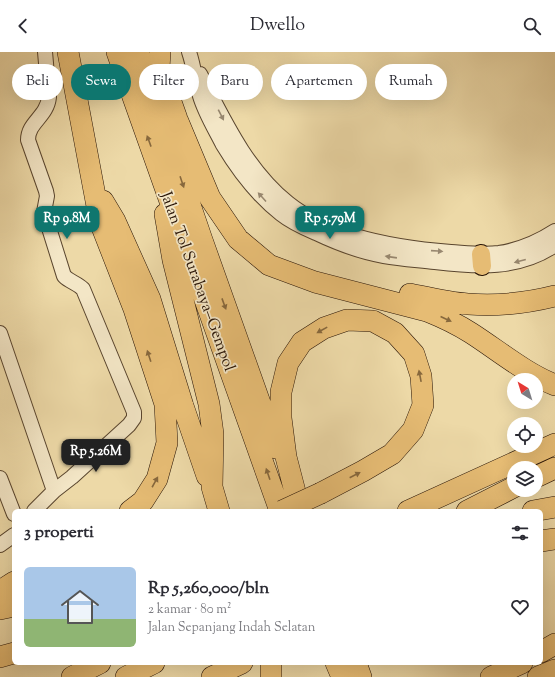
<!DOCTYPE html>
<html lang="id">
<head>
<meta charset="utf-8">
<style>
	body { margin:0; font-family:"Sorts Mill Goudy",serif; background:#f2f2f3; color:#2b2b33; height:100vh; display:flex; flex-direction:column; font-size:15px; white-space:nowrap }
	* { box-sizing:border-box; margin:0 }
	p { font-size:13px; color:#7c7c81 }
	.icon { flex:none; width:22px; height:22px; fill:none; stroke:currentColor; stroke-width:2; stroke-linecap:round; stroke-linejoin:round }
	.map { position:relative; flex:1; overflow:hidden }
	.details { position:absolute; left:12px; top:457px; width:531px; height:156px; display:flex; flex-direction:column; background:#fff; border-radius:6px; box-shadow:0 4px 16px #0002 }
	.details>* { flex:none }
	.banner { position:absolute; left:12px; top:12px; width:531px; height:36px; display:flex; gap:8px }
	.needle { width:26px; rotate:322deg }
	.tools { position:absolute; left:507px; top:321px; display:grid; gap:8px }
	.tools a { display:grid; place-items:center; width:36px; height:36px; border-radius:50%; background:#fff; box-shadow:0 4px 16px #0002; font-size:20px }
	.price { position:absolute; translate:-50% -34px; padding:0 9px; border-radius:8px; background:#0f766e; color:#fff; font-size:13px; line-height:26px; filter:drop-shadow(0 1px 2px #0008) }
	.price::after { content:''; position:absolute; left:50%; top:24px; width:12px; height:9px; margin-left:-6px; background:inherit; clip-path:polygon(0 0,100% 0,50% 100%) }
	.price.current { background:#222; color:#fff }
	ul { padding:0; list-style:none }
	li { display:flex; align-items:center; gap:12px; height:100px; padding:0 12px }
	li span { display:grid; place-items:center; flex:none; width:112px; height:80px; border-radius:6px; color:#555 }
	li>.icon { margin-inline-start:auto }
	span .icon { width:48px; height:48px; fill:#fffc; stroke-width:1 }
	li b { font-size:17px }
	h2 { display:flex; justify-content:space-between; align-items:center; height:48px; padding:0 12px; font-size:17px }
	.tag { padding:0 14px; border-radius:18px; background:#fff; box-shadow:0 4px 16px #0002; font-size:14px; line-height:36px }
	.tag.current { background:#0f766e; color:#fff }
	header { display:flex; justify-content:space-between; align-items:center; height:52px; padding:0 12px; background:#fff; font-size:18px; font-weight:600 }
	.map>svg:first-child { display:block }
	.lines { fill:none; stroke-linecap:round; stroke-linejoin:round }
	.minor-casing { stroke:#59452e; stroke-width:16 }
	.major-casing { stroke:#281406; stroke-width:20 }
	.highway-casing { stroke:#281406; stroke-width:22 }
	.minor { stroke:#f3e6c6; stroke-width:14 }
	.major { stroke:#e6bc74; stroke-width:18 }
	.highway { stroke:#e6bc74; stroke-width:21 }
	.highway-bridge-casing { stroke:#281406; stroke-width:22; stroke-linecap:butt }
	.highway-bridge { stroke:#e6bc74; stroke-width:21 }
	.oneway { fill:#988870 }
	.oneway2 { fill:#87683d }
	.labels { text-anchor:middle; stroke-width:3.5; stroke-linejoin:round; paint-order:stroke }
	.street-label { font-size:16px; fill:#281406; stroke:#f3e6c6 }
</style>
</head>
<body>
<header><svg class="icon" aria-label="back" viewBox="0 0 24 24"><path d="M15 5l-7 7 7 7"/></svg>Dwello<svg class="icon" aria-label="search" viewBox="0 0 24 24"><circle cx="10" cy="10" r="6"/><path d="M15 15l6 6"/></svg></header>
<div class="map">
<svg width="555" height="625" viewBox="0 0 555 625">
	<rect width="100%" height="100%" fill="#edd9a7"/>
	<filter id="stains"><feTurbulence type="fractalNoise" baseFrequency=".005" numOctaves="4"/><feColorMatrix values="0 0 0 0 .2 0 0 0 0 .09 0 0 0 0 .02 0 0 0 .5 -.17"/></filter>
	<radialGradient id="worn" r=".72"><stop offset=".6" stop-color="#630" stop-opacity="0"/><stop offset="1" stop-color="#630" stop-opacity=".3"/></radialGradient>
	<g class="lines">
		<defs>
			<path id="minor" d="M 189,0 C 194,14 195,30 200,44 C 205,61 215,77 223,93 C 238,118 258,144 281,162 C 291,170 304,176 316,181 C 337,191 361,200 384,204 C 401,207 418,208 435,210 C 477,215 519,218 555,193
				M 200,22 C 224,68 246,117 288,151 C 330,185 398,196 451,200 C 467,201 483,203 499,201 C 519,198 538,190 555,179
				M 0,281 L 54,439
				M 0,426 L 14,462
				M 34,459 L 54,439 L 72,425 L 129,373 L 134,366 L 134,360 L 83,237 C 77,231 70,230 64,224 L 44,160 L 47,144 L 46,139 L 28,88 C 28,70 47,65 49,45 L 45,0
				M 0,493 L 14,483"/>
			<path id="major" d="M 481,202 L 482,214"/>
			<path id="highway" d="M 68,0 L 100,170 L 134,257 L 165,352 L 167,391 L 157,427 L 143,449 L 130,459
				M 117,0 L 280,459
				M 138,0 L 202,188 L 276,396
				M 160,0 L 159,16 L 177,67 L 210,146 L 238,187 L 269,213 L 315,230 L 427,259 C 442,265 457,272 471,281 C 499,299 525,321 555,333
				M 103,149 L 115,169 L 150,247 L 183,354 L 207,424
				M 165,162 L 173,208 L 209,352 L 213,382 L 212,435 L 219,459
				M 410,242 C 429,246 449,251 468,252 C 497,254 528,251 555,244
				M 536,425 L 555,416
				M 300,459 L 286,405 L 281,366 L 281,340 L 288,311 L 302,290 L 324,276 L 347,268 L 373,269 L 395,281 L 414,302 L 421,324 L 423,353 L 413,378 L 392,402 L 363,419 L 321,441
				M 408,459 L 555,392
				M 467,459 L 514,435
				M 533,459 L 555,455
				M 541,489 L 555,487
				M 0,539 L 14,530
				M 0,557 L 14,554
				M 541,600 L 555,592
				M 0,605 L 14,601
				M 336,611 L 342,625
				M 356,611 L 361,625
				M 72,625 L 100,611
				M 126,625 L 154,611
				M 212,625 L 242,611
				M 271,625 L 271,611
				M 491,625 L 522,611
				M 538,625 L 555,618"/>
		</defs>
		<use href="#minor" class="minor-casing"/>
		<use href="#major" class="major-casing"/>
		<use href="#highway" class="highway-casing"/>
		<use href="#minor" class="minor"/>
		<use href="#major" class="major"/>
		<use href="#highway" class="highway"/>
		<defs>
			<path id="highway-bridge" d="M 282,459 L 321,441"/>
		</defs>
		<use href="#highway-bridge" class="highway-bridge-casing"/>
		<use href="#highway-bridge" class="highway-bridge"/>
	</g>
	<defs><path id="oneway-solid" d="M-6-.8H1V-3.2L6.5 0L1 3.2V.8H-6Z"/></defs>
	<g class="oneway">
		<use href="#oneway-solid" transform="translate(221 63) rotate(63)"/>
		<use href="#oneway-solid" transform="translate(262 145) rotate(-132)"/>
		<use href="#oneway-solid" transform="translate(437 199) rotate(4)"/>
		<use href="#oneway-solid" transform="translate(391 205) rotate(-172)"/>
		<use href="#oneway-solid" transform="translate(520 209) rotate(165)"/>
	</g>
	<g class="oneway2">
		<use href="#oneway-solid" transform="translate(149 89) rotate(-110)"/>
		<use href="#oneway-solid" transform="translate(182 130) rotate(71)"/>
		<use href="#oneway-solid" transform="translate(224 252) rotate(70)"/>
		<use href="#oneway-solid" transform="translate(446 267) rotate(25)"/>
		<use href="#oneway-solid" transform="translate(322 278) rotate(151)"/>
		<use href="#oneway-solid" transform="translate(149 304) rotate(-108)"/>
		<use href="#oneway-solid" transform="translate(420 324) rotate(-101)"/>
		<use href="#oneway-solid" transform="translate(268 422) rotate(-109)"/>
		<use href="#oneway-solid" transform="translate(355 423) rotate(-27)"/>
		<use href="#oneway-solid" transform="translate(155 430) rotate(-61)"/>
	</g>
	<g class="labels">
		<g class="street-label">
			<text transform="translate(199 229) rotate(70)" y="6">Jalan Tol Surabaya–Gempol</text>
		</g>
	</g>
	<rect width="100%" height="100%" filter="url(#stains)"/>
	<rect width="100%" height="100%" fill="url(#worn)"/>
</svg>
<div class="tools">
<a><svg class="needle" viewBox="-14 -14 28 28"><path d="M0-13l5 13h-10z" fill="#e53935"/><path d="M0 13l5-13h-10z" fill="#7c7c81"/></svg></a>
<a><svg class="icon" aria-label="locate" viewBox="0 0 24 24"><circle cx="12" cy="12" r="6"/><path d="M12 2v4M12 18v4M2 12h4M18 12h4"/></svg></a>
<a><svg class="icon" aria-label="layers" viewBox="0 0 24 24"><path d="M12 4l9 5-9 5-9-5zM3 14l9 5 9-5"/></svg></a>
</div>
<b class="price" style="left:67px;top:188px">Rp 9.8M</b>
<b class="price" style="left:330px;top:188px">Rp 5.79M</b>
<b class="price current" style="left:96px;top:421px">Rp 5.26M</b>
<div class="banner">
<a class="tag">Beli</a>
<a class="tag current">Sewa</a>
<a class="tag">Filter</a>
<a class="tag">Baru</a>
<a class="tag">Apartemen</a>
<a class="tag">Rumah</a>
</div>
<section class="details">
<h2>3 properti<svg class="icon" aria-label="filters" viewBox="0 0 24 24"><path d="M4 7h16M4 17h16"/><circle cx="9" cy="7" r="2"/><circle cx="15" cy="17" r="2"/></svg></h2>
<ul>
<li><span style="background:linear-gradient(#a9c7e8 65%,#8fb573 0)"><svg class="icon" aria-label="home" viewBox="0 0 24 24"><path d="M3 11l9-7 9 7M6 9v11h12V9"/></svg></span><div><b>Rp 5,260,000/bln</b><p>2 kamar · 80 m²</p><p>Jalan Sepanjang Indah Selatan</p></div><svg class="icon" aria-label="heart" viewBox="0 0 24 24"><path d="M12 20l-8-8c-3-5 5-10 8-4 3-6 11-1 8 4z"/></svg></li>
</ul>
</section>
</div>
</body>
</html>
